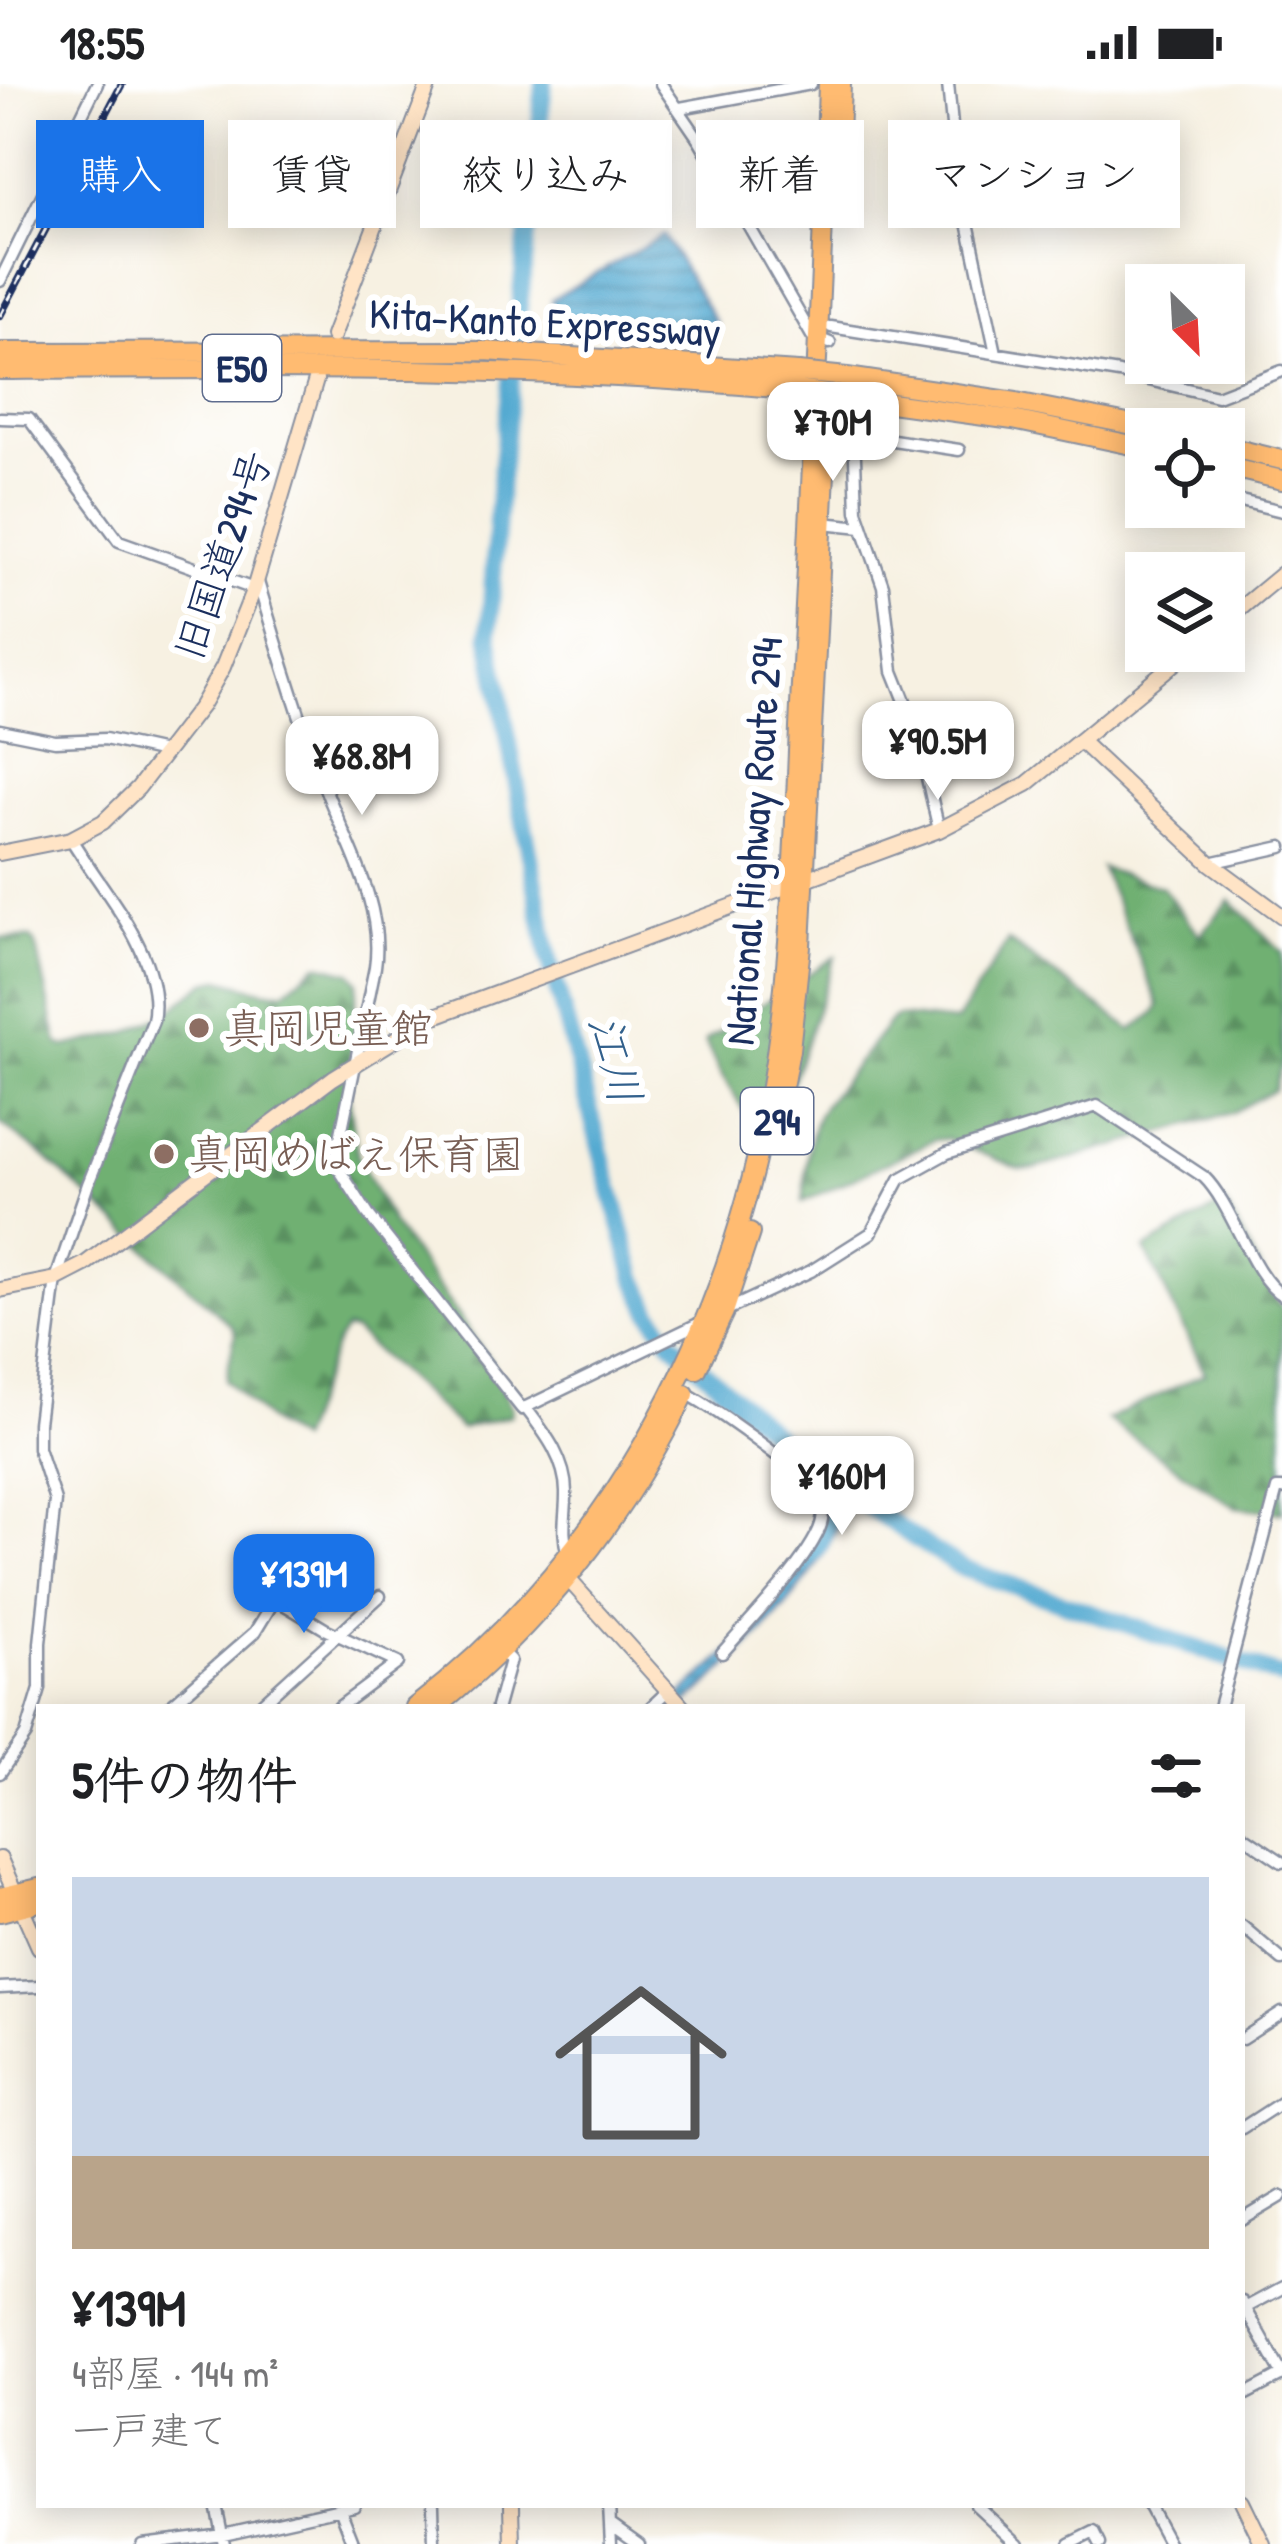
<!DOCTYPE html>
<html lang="ja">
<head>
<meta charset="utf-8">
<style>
	body { margin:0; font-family:"Patrick Hand","Klee One",sans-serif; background:#f2f2f2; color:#202124; height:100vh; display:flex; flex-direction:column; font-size:45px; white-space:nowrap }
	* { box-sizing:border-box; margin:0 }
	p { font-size:39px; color:#757577 }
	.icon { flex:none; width:66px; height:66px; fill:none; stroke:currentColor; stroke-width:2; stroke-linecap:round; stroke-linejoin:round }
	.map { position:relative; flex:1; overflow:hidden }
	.side { position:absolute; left:36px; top:1620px; width:1209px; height:804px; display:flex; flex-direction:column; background:#fff; border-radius:0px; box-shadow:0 6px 30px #0003 }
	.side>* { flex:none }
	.hud { position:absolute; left:36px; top:36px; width:1212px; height:108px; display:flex; gap:24px }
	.needle { width:78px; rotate:156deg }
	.buttons { position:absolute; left:1125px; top:180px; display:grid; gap:24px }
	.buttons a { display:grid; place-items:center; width:120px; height:120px; border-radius:0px; background:#fff; box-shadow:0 6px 30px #0003; font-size:60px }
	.price { position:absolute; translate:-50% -102px; padding:0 27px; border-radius:24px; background:#fff; color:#222; font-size:39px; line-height:78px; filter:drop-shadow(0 3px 6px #0008) }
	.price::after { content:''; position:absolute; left:50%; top:72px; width:36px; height:27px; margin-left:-18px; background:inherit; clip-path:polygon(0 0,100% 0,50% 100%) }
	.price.on { background:#1a73e8; color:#fff }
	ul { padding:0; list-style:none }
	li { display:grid; align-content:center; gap:24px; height:636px; padding:0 36px }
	li span { display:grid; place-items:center; height:372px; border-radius:0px; color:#555 }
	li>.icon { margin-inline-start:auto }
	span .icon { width:216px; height:216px; fill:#fffc; stroke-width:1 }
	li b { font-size:51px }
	h2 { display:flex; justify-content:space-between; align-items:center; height:144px; padding:0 36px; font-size:51px }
	.tag { padding:0 42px; border-radius:0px; background:#fff; box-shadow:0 6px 30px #0003; font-size:42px; line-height:108px }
	.tag.on { background:#1a73e8; color:#fff }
	.status { display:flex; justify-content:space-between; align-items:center; height:84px; padding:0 60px; background:#fff; direction:ltr }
	.status svg { height:33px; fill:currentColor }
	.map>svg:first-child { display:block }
	.forest { fill:url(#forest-firs); stroke:#457068; stroke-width:3 }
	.water { fill:url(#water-rules); stroke:#386c98; stroke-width:3 }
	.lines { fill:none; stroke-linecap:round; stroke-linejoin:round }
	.river { stroke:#54aad1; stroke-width:18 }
	.street-casing { stroke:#8990a0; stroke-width:15 }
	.secondary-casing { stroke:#8990a0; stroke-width:18 }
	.highway-casing { stroke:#8990a0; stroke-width:22 }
	.street { stroke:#fff; stroke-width:10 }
	.secondary { stroke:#ffe4c6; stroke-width:14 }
	.highway { stroke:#ffbb71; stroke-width:18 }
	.rail-casing { stroke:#1b2f5e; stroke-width:8 }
	.rail { stroke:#fff; stroke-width:3; stroke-dasharray:9; stroke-linecap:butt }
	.highway-bridge-casing { stroke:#8990a0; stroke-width:22; stroke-linecap:butt }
	.highway-bridge { stroke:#ffbb71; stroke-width:18 }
	.education-dot { fill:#8d6e63; stroke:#fff; stroke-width:4.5 }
	.labels { text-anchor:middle; stroke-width:12; stroke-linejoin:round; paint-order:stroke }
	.shield { fill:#fff; stroke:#5f6d8e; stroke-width:3 }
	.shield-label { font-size:39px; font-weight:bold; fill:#1b2f5e }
	.street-label { font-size:42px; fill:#1b2f5e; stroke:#fff }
	.education-label { font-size:42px; fill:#785e54; stroke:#fff; text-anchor:start }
	.water-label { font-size:45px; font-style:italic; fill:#32608c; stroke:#fff }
</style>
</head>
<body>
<div class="status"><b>18:55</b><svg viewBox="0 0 49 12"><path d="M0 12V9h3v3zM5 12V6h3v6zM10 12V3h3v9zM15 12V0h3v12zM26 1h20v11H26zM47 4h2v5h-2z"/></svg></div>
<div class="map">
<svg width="1282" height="2460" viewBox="0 0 1282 2460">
	<defs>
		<pattern id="forest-firs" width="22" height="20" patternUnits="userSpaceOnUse" patternTransform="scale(3)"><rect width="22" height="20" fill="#6fb072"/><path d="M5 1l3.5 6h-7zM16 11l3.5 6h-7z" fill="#5a9061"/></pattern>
		<pattern id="water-rules" width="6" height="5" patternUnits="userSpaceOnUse" patternTransform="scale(3)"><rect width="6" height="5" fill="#54aad1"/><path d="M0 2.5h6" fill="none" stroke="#458bad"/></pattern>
	</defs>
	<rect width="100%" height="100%" fill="#fff"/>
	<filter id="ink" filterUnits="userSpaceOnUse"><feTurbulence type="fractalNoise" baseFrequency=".00833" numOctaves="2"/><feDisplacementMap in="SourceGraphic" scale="24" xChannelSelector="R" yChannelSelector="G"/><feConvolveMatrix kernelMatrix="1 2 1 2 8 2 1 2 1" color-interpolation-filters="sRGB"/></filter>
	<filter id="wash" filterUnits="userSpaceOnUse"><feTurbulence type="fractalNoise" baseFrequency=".004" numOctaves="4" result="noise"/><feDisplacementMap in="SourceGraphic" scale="48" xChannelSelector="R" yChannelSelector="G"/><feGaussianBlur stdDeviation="2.7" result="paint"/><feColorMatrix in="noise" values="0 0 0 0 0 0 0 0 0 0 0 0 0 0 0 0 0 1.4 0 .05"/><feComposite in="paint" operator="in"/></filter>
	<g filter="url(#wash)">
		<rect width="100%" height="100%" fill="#f7f1e2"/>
		<path class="forest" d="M 1101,784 L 1162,803 L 1200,851 L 1230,816 L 1282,868 L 1282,979 L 1274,1006 L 1231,1029 L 1034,1085 L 1020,1085 L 946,1055 L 935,1056 L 803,1118 C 807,1087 806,1047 824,1021 L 891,936 L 898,932 L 956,938 L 1008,857 L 1132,946 L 1156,928 L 1159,921 Z
			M 0,854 L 31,854 L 37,864 L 58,960 L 65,963 L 126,949 L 166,930 L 206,898 L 220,895 L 266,907 L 284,907 L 318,880 L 351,888 L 358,897 L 348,1006 L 358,1072 L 392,1139 L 491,1278 L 512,1325 L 511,1331 L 461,1345 L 354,1247 L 346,1245 L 336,1260 L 298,1357 L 272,1340 L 226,1296 L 235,1249 L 233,1243 L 40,1069 L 0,1039 Z
			M 835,873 L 769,1066 L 718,986 L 705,957 Z
			M 1225,1119 L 1282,1225 L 1282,1428 L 1235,1423 L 1107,1336 L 1205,1289 L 1145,1165 Z"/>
		<path class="water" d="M 664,151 L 716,239 L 553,234 L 552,215 Z
			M 822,1401 L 841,1418 C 840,1483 731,1580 683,1623 L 668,1623 L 729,1568 L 826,1450 L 830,1425 Z"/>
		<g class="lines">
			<path class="river" d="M 544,0 L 499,406 L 489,550 L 549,875 L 635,1193 L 651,1228 L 670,1256 L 831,1401 C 845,1412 859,1416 873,1426 C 904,1446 931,1468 964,1485 L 1282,1593
				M 811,1473 L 819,1463 L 835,1417"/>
		</g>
	</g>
	<g filter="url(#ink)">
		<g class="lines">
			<defs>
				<path id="street" d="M 661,0 L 700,57 L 812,252 L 830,259
					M 948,0 L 956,83 L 996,269
					M 680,24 L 811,0
					M 0,197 L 97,0
					M 831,243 L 1119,289 L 1217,312 L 1282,287
					M 0,334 L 29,335 L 119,457 L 254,505
					M 827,346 L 959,366
					M 854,348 L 857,427 L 883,502 L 893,587 L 915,642 L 939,746
					M 1144,394 L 1146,394
					M 1224,413 L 1282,427
					M 823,439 L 862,443
					M 258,498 C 277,562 297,627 320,691 C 341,751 385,817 375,883 L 335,1079 L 368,1130 L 522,1325 L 702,1238
					M 0,646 L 55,657 L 105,655 L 164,668
					M 1210,779 L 1282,763
					M 725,1227 L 811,1187 L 871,1149 L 900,1095 L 947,1069 L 1097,1022 L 1204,1093 C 1233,1121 1252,1194 1282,1211
					M 686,1309 C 713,1324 803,1386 818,1410 C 823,1418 824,1427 822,1436 C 817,1468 746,1541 722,1569
					M 525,1323 C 545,1349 567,1377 566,1411 C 566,1433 561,1448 568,1470
					M 169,1623 L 255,1548 L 275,1515 L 325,1545 L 398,1579 L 339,1623
					M 258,1623 L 380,1512
					M 497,1623 L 510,1576 L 501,1567
					M 651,1623 L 668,1607
					M 1219,1623 L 1277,1405 L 1282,1405
					M 0,1689 L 26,1651 L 40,1605 L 40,1559 L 55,1417 L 38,1364 L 38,1339 L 56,1195 L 88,1100 L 153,937 C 165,874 103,808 71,755
					M 1242,1751 L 1282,1778
					M 1242,1842 L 1282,1876
					M 0,1904 L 39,1902
					M 1242,1955 L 1282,1929
					M 1242,2044 L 1282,2018
					M 1242,2136 L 1282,2112
					M 1242,2218 L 1282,2290
					M 1245,2224 L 1282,2204
					M 1242,2312 L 1282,2291
					M 216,2421 L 224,2460
					M 433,2421 L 434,2460
					M 609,2421 L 611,2460
					M 976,2421 L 1018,2460
					M 1148,2421 L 1169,2460
					M 340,2424 L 354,2460
					M 611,2440 L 639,2460
					M 142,2460 L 223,2450 L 354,2421
					M 1070,2460 L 1094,2448 L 1100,2460"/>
				<path id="secondary" d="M 333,252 L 429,0
					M 1224,538 L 1282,490
					M 1080,657 L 1210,779 L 1282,832
					M 0,769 L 71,755 L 103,738 L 138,704 L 201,622 L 223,583 L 254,505 L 316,296
					M 0,1206 L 56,1195 L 85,1180 L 333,994 L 430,934 L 939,746 L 1027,700 L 1189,567
					M 562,1488 L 683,1623
					M 0,1775 L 39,1863
					M 1242,2417 L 1263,2460
					M 512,2421 L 513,2460"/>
				<path id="highway" d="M 839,53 L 841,0
					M 0,268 L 485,267 L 798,288
					M 0,286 C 266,284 531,281 797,306
					M 847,293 L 1016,318 L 1153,345
					M 847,313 L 1013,336 L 1146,364
					M 1224,362 L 1282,376
					M 1224,382 L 1282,396
					M 776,1040 L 790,966 L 801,862 L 827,350
					M 697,1285 L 724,1228 L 750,1149
					M 415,1623 C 604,1477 723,1258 767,1025 C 794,880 794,729 802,581 C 812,387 822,194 828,0
					M 437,1623 C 542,1538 626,1432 685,1310
					M 0,1813 L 39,1804
					M 0,1828 L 39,1818"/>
			</defs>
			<use href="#street" class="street-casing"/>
			<use href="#secondary" class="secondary-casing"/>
			<use href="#highway" class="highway-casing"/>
			<use href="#street" class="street"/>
			<use href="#secondary" class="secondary"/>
			<use href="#highway" class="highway"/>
			<defs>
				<path id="rail" d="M 0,232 L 122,0"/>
			</defs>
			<use href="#rail" class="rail-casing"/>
			<use href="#rail" class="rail"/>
			<defs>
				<path id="highway-bridge" d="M 798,288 L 847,293
					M 797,306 L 847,313"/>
			</defs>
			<use href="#highway-bridge" class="highway-bridge-casing"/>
			<use href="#highway-bridge" class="highway-bridge"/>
		</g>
	</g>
	<g class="education-dot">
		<circle cx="199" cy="944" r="12"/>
		<circle cx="164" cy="1070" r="12"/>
	</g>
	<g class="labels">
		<g class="shield">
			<rect x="203" y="251" width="78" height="66" rx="9"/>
			<rect x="741" y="1004" width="72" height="66" rx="9"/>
		</g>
		<g class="shield-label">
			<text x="242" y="298">E50</text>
			<text x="777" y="1051">294</text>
		</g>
		<g class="street-label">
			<text transform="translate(545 238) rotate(3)" y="15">Kita-Kanto Expressway</text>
			<text transform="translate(222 471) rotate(-71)" y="15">旧国道294号</text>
			<text transform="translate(753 757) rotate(-86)" y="15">National Highway Route 294</text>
		</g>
		<g class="education-label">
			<text x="223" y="959">真岡児童館</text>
			<text x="188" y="1085">真岡めばえ保育園</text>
		</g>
		<g class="water-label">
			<text transform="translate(616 975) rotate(75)" y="16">江川</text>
		</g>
	</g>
</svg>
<div class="buttons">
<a><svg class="needle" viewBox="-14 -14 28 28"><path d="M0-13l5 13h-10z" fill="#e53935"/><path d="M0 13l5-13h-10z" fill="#757577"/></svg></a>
<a><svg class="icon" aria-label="locate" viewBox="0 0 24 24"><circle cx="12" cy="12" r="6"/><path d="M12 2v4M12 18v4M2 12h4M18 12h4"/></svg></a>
<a><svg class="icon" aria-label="layers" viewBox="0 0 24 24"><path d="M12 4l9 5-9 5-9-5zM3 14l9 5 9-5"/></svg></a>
</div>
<b class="price" style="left:833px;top:400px">¥70M</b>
<b class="price" style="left:938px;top:719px">¥90.5M</b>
<b class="price" style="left:362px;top:734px">¥68.8M</b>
<b class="price" style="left:842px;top:1454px">¥160M</b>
<b class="price on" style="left:304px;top:1552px">¥139M</b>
<div class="hud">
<a class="tag on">購入</a>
<a class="tag">賃貸</a>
<a class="tag">絞り込み</a>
<a class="tag">新着</a>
<a class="tag">マンション</a>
</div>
<section class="side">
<h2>5件の物件<svg class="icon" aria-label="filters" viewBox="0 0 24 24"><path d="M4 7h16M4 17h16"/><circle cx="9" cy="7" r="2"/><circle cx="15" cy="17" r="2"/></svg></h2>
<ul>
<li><span style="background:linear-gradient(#c9d6e8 75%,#b9a48a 0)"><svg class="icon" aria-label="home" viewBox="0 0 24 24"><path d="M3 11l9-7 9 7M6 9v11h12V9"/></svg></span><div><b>¥139M</b><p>4部屋 · 144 m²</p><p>一戸建て</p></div></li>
</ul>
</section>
</div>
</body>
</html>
